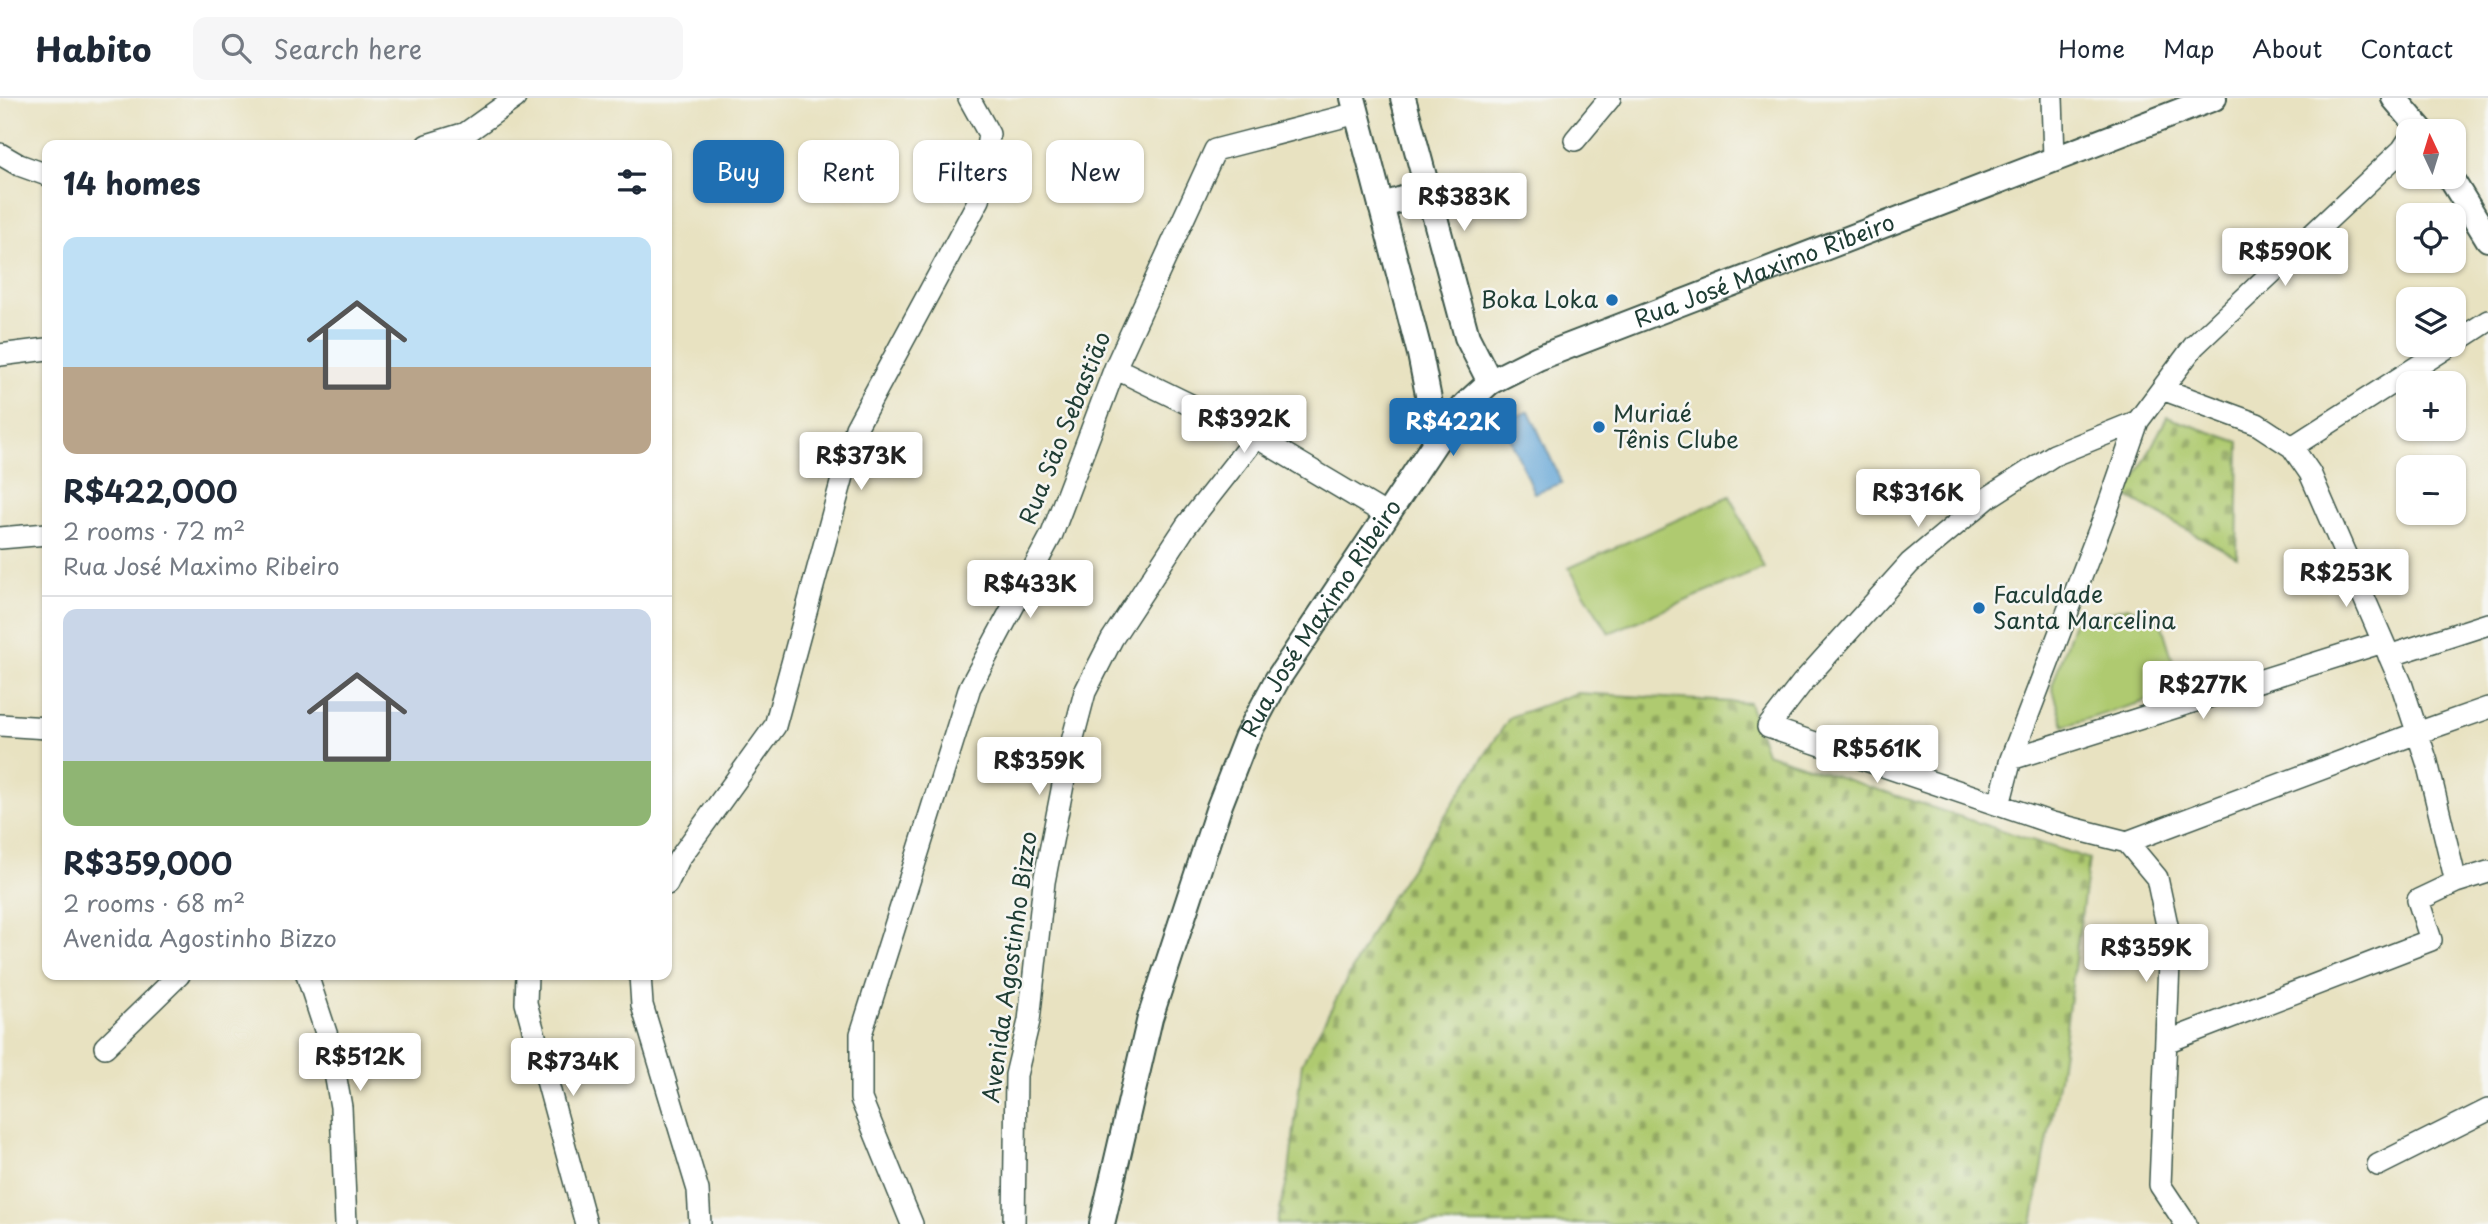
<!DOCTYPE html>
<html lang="en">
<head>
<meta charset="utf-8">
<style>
	body { margin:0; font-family:"Playpen Sans",sans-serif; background:#f6f6f7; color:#1f2937; height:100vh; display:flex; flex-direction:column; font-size:26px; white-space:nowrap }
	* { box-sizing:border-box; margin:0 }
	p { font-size:23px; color:#747a83 }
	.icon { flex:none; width:38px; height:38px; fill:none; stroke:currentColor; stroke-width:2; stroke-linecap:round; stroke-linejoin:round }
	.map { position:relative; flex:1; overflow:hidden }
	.sheet { position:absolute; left:42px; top:42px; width:630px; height:840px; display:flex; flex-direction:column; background:#fff; border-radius:14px; box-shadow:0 2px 5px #0004 }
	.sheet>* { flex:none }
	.hud { position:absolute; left:693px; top:42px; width:665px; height:63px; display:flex; gap:14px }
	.needle { width:46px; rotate:356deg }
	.controls { position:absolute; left:2396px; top:21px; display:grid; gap:14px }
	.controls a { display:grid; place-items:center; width:70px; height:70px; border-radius:14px; background:#fff; box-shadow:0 2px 5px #0004; font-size:35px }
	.price { position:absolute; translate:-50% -60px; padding:0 16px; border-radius:7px; background:#fff; color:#222; font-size:23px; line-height:46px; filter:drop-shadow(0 2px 4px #0008) }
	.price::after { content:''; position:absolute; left:50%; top:42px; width:21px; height:16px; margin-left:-10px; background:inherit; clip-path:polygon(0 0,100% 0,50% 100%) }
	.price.on { background:#1f6fb2; color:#fff }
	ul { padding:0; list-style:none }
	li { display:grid; align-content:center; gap:14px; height:371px; padding:0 21px }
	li+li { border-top:2px solid #e0e1e3 }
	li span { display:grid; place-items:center; height:217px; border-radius:14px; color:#555 }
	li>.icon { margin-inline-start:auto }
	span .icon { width:126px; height:126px; fill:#fffc; stroke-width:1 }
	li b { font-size:30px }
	h2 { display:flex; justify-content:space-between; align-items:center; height:84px; padding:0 21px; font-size:30px }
	.tag { padding:0 24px; border-radius:14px; background:#fff; box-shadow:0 2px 5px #0004; font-size:24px; line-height:63px }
	.tag.on { background:#1f6fb2; color:#fff }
	header { display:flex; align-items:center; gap:42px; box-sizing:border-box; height:98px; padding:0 35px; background:#fff; border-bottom:2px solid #e0e1e3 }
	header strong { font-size:33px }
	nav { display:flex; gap:38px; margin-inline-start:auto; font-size:24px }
	.search { width:490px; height:63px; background:#f6f6f7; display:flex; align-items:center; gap:18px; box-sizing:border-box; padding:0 24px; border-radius:14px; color:#747a83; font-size:26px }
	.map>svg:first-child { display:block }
	.grass { fill:#afca70; stroke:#678452; stroke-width:2 }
	.cemetery { fill:url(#cemetery-stones); stroke:#678452; stroke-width:2 }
	.water { fill:#62a4d6; stroke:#407085; stroke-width:2 }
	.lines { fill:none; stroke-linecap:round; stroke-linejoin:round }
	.minor-casing { stroke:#3d5649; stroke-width:24 }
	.tertiary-casing { stroke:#3d5649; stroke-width:28 }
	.minor { stroke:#fff; stroke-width:21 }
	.tertiary { stroke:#fff; stroke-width:24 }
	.poi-dot { fill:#1f6fb2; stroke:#f6f6f2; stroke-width:2.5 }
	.labels { text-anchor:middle; stroke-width:5; stroke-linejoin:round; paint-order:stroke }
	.street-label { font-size:23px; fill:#1f3d34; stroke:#f6f6f2 }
	.poi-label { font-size:23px; fill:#1f3d34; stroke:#f6f6f2; text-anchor:start }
</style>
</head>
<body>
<header>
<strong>Habito</strong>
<div class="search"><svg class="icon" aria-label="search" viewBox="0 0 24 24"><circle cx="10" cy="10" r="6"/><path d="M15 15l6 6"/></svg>Search here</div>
<nav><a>Home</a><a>Map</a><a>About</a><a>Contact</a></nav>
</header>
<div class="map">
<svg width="2488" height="1126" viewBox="0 0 2488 1126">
	<defs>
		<pattern id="cemetery-stones" width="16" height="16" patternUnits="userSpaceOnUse" patternTransform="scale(1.75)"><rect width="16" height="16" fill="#afca70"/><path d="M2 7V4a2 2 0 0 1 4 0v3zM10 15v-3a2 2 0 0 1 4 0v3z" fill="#8ea55d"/></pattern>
	</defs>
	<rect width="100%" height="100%" fill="#f6f6f2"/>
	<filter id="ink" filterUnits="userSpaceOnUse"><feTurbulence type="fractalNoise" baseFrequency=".0143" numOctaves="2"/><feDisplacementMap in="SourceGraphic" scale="14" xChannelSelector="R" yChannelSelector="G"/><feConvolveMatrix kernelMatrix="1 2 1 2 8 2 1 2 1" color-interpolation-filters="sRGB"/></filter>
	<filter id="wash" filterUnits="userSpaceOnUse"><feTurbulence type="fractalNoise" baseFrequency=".00686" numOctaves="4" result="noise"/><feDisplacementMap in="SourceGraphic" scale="28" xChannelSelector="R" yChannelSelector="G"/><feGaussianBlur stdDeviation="1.57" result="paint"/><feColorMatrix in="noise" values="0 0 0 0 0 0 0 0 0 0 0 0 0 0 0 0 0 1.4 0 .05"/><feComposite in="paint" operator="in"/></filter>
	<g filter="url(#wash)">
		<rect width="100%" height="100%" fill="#e8e2c1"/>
		<path class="grass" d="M 1730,398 L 1764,470 L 1609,535 L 1569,470 Z
			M 2127,509 L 2161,524 L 2182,592 L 2064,628 L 2052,588 L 2074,524 Z"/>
		<path class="cemetery" d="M 2167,319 L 2239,344 L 2237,459 L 2126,398 Z
			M 1577,595 L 1749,605 L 1766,655 L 2089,761 L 2059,980 L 2032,1126 L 1277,1126 L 1289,1074 L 1302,965 L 1387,806 L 1510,619 Z"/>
		<path class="water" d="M 1529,313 L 1562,385 L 1534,395 L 1503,324 Z"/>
	</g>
	<g filter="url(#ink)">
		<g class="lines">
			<defs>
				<path id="minor" d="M 2052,0 L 2054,60
					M 1575,42 L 1610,0
					M 427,47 L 466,35 L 515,0
					M 0,56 L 19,67 L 47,77
					M 2454,245 L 2488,223
					M 0,257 L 47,251
					M 1115,270 L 1256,339 L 1387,417
					M 2162,291 L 2257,326 L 2292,349 L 2310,375 L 2401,585 L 2427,664 L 2456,784
					M 2138,323 L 2054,357 L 1989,399 L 1910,465 L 1802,585 L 1768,629 L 2052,725 L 2127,744 L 2157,780 L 2170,841 L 2160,1087 L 2186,1126
					M 2292,349 L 2451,247
					M 0,440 L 47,436
					M 2389,558 L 2488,526
					M 0,627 L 47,630
					M 2011,661 L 2383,544
					M 1999,707 L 2011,661 L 2108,409 L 2138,323 L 2194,248 L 2402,52 L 2408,43
					M 2127,744 L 2417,635 L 2488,610
					M 667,786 L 679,761 L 775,628 L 856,330 L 979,102 L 989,36 L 969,0
					M 307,877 L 330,947 L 341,1009 L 346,1126
					M 527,877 L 526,905 L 586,1126
					M 640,877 L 642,907 L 698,1092 L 700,1126
					M 2166,944 L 2431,842 L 2418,802 L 2456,784 L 2488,774
					M 105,949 L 179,877
					M 2378,1067 L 2488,1012
					M 912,1126 L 861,1001 L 861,936 L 970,589 L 1052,436 L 1115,270 L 1215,52 L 1357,15
					M 1014,1126 L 1016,977 L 1029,923 L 1044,784 L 1070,651 L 1085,594 L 1112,541 L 1186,428 L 1256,339"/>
				<g id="tertiary">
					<path d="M 1353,0 L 1420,256 L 1437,342"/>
					<path d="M 1403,0 L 1467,239 L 1490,284"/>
					<path d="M 2394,0 L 2422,33"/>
					<path d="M 2450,79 L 2488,141"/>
					<path d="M 1381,108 L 1430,92"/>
					<path id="s1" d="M 1102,1126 L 1150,920 L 1219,709 L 1246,640 L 1277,582 L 1437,342 L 1466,306 L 1490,284 L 1538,260 L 2214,0"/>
				</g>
			</defs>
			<use href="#minor" class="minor-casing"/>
			<use href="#tertiary" class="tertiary-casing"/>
			<use href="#minor" class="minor"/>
			<use href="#tertiary" class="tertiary"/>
		</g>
	</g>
	<g class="poi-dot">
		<circle cx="1612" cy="202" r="7"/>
		<circle cx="1599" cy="329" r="7"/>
		<circle cx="1979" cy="510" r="7"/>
	</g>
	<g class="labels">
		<g class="street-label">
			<text dy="8" stroke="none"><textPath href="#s1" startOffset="1237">Rua José Maximo Ribeiro</textPath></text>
			<text transform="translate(1065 330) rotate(-68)" y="8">Rua São Sebastião</text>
			<text dy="8" stroke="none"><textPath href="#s1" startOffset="649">Rua José Maximo Ribeiro</textPath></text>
			<text transform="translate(1010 869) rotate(-82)" y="8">Avenida Agostinho Bizzo</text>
		</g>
		<g class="poi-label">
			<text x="1598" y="210" text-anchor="end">Boka Loka</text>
			<text x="1613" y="324">Muriaé<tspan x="1613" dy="26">Tênis Clube</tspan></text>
			<text x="1993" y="505">Faculdade<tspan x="1993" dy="26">Santa Marcelina</tspan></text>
		</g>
	</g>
</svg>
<div class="controls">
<a><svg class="needle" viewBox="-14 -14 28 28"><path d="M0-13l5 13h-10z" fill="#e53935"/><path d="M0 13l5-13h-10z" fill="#747a83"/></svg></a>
<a><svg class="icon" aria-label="locate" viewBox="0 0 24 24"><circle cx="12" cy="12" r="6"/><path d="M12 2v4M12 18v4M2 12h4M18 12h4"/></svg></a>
<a><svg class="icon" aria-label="layers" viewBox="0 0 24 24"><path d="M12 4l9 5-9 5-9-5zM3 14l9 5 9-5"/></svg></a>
<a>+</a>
<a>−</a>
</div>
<b class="price" style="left:1464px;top:135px">R$383K</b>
<b class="price" style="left:2285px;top:190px">R$590K</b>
<b class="price" style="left:1244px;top:357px">R$392K</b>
<b class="price on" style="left:1453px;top:360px">R$422K</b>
<b class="price" style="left:861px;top:394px">R$373K</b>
<b class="price" style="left:1918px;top:431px">R$316K</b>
<b class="price" style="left:2346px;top:511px">R$253K</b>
<b class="price" style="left:1030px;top:522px">R$433K</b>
<b class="price" style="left:2203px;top:623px">R$277K</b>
<b class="price" style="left:1877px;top:687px">R$561K</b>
<b class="price" style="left:1039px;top:699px">R$359K</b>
<b class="price" style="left:2146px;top:886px">R$359K</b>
<b class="price" style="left:360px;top:995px">R$512K</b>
<b class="price" style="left:573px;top:1000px">R$734K</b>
<div class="hud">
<a class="tag on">Buy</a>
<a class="tag">Rent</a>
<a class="tag">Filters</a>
<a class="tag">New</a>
</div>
<section class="sheet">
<h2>14 homes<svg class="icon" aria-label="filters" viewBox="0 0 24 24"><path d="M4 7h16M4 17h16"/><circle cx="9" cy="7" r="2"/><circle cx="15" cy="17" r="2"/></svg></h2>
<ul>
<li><span style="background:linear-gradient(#bfe0f5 60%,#b9a48a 0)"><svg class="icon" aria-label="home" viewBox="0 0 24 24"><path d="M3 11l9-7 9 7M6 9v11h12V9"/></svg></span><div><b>R$422,000</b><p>2 rooms · 72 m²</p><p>Rua José Maximo Ribeiro</p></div></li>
<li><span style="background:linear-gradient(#c9d6e8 70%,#8fb573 0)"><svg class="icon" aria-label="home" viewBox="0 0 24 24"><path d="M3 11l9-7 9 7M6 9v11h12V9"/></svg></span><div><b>R$359,000</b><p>2 rooms · 68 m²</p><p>Avenida Agostinho Bizzo</p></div></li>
</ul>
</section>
</div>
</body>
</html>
